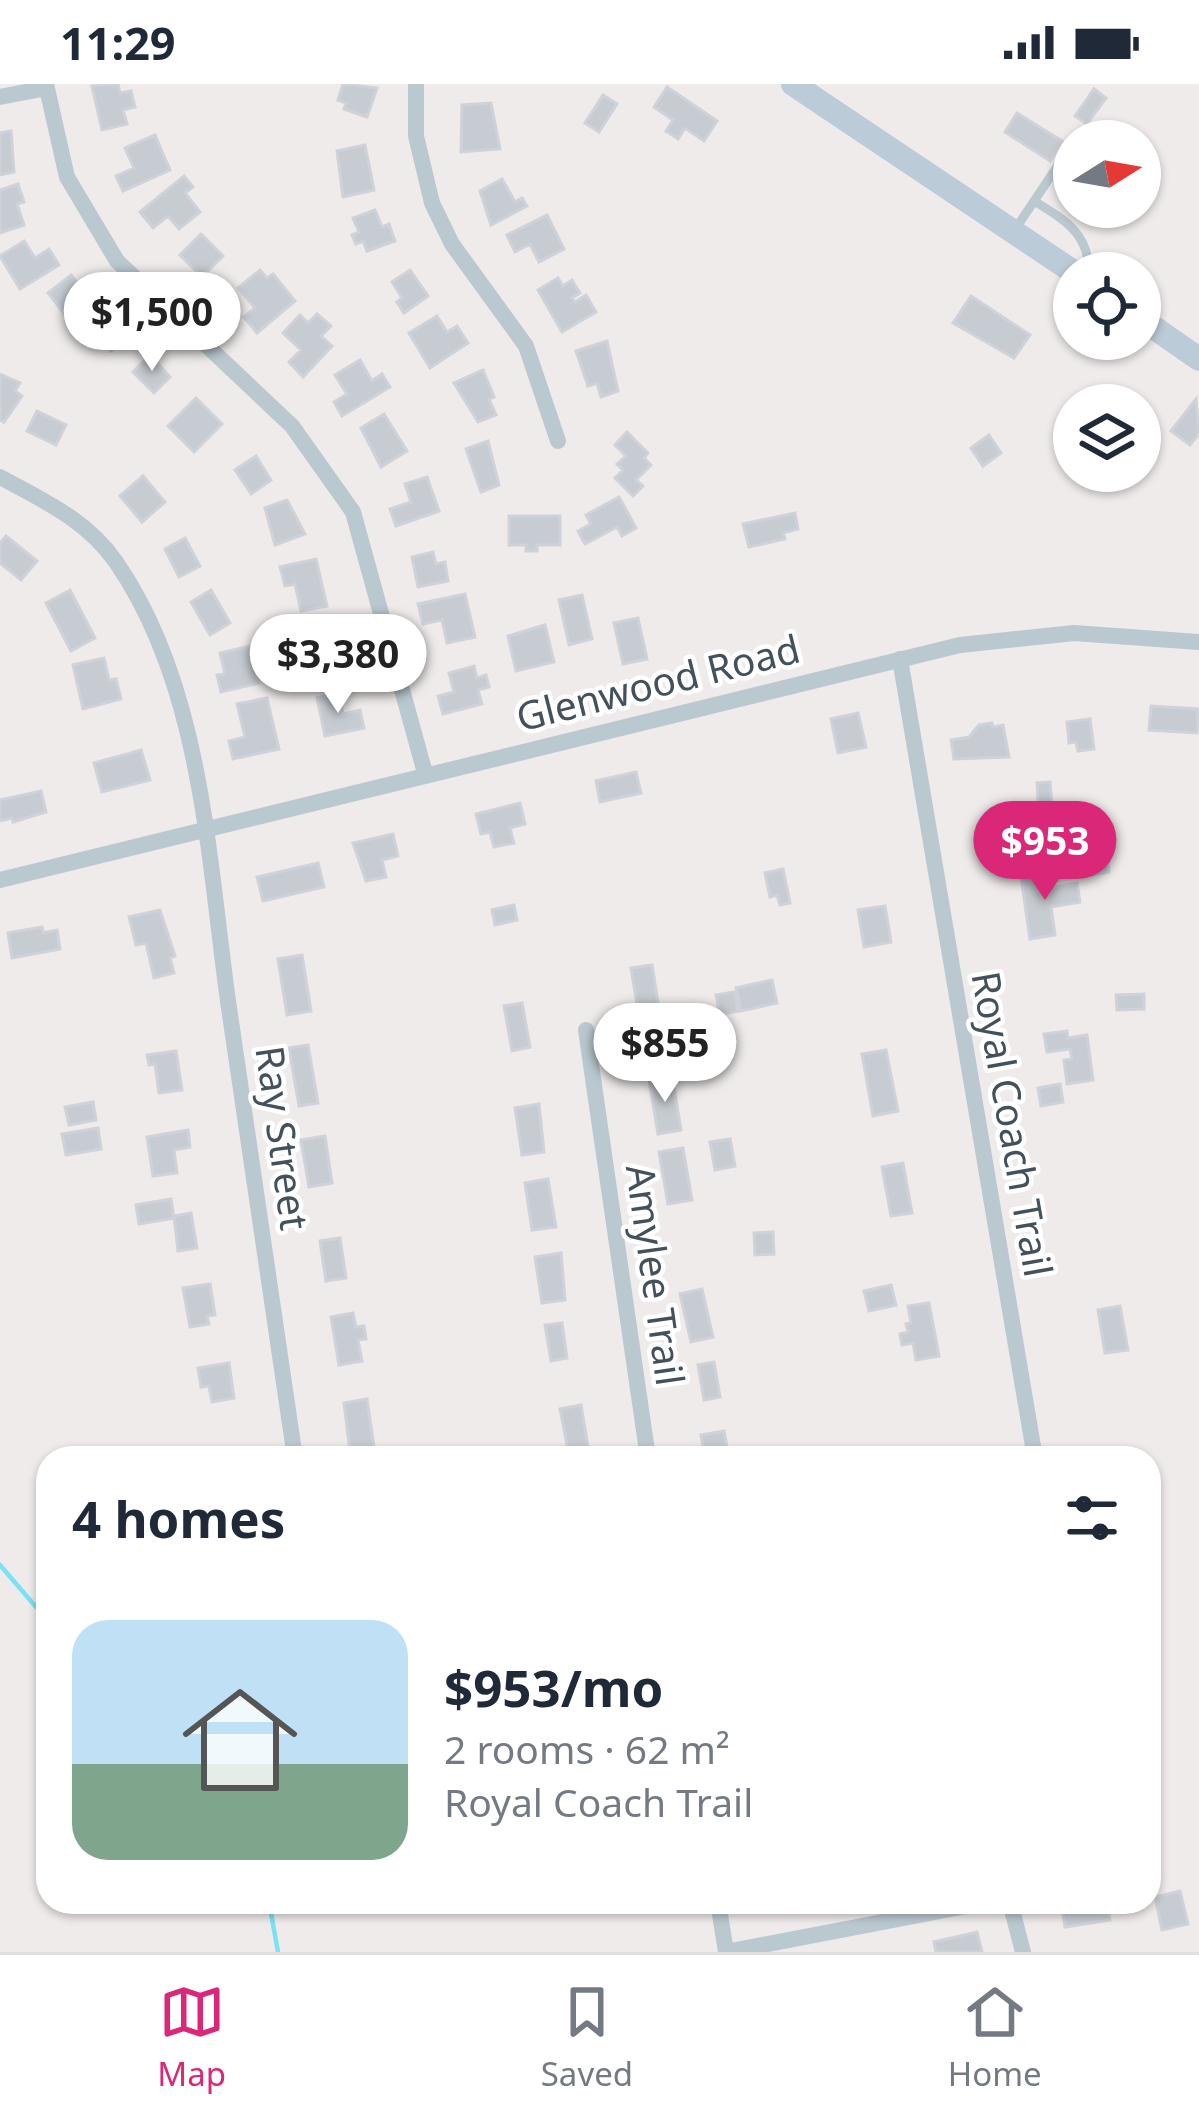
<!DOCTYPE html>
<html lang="en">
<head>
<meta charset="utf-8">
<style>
	body { margin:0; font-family:"Noto Sans",sans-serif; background:#f6f6f7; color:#1f2937; height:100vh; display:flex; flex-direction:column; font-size:45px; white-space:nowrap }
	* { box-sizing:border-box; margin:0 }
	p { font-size:39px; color:#747a83 }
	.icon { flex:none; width:66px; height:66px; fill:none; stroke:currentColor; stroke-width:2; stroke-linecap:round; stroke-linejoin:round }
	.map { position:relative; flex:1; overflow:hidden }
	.details { position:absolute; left:36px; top:1362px; width:1125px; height:468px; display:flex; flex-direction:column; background:#fff; border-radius:36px; box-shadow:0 3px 9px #0004 }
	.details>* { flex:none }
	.needle { width:78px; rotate:79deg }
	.fabs { position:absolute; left:1053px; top:36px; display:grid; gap:24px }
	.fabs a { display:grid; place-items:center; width:108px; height:108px; border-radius:50%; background:#fff; box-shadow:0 3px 9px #0004; font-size:60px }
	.price { position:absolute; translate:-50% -102px; padding:0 27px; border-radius:42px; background:#fff; color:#222; font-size:39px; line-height:78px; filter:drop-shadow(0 3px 6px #0008) }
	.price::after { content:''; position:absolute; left:50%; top:72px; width:36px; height:27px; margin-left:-18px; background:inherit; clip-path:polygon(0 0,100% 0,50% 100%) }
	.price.selected { background:#db2777; color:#fff }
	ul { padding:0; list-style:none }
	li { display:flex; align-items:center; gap:36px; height:300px; padding:0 36px }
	li span { display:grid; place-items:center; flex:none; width:336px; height:240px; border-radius:36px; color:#555 }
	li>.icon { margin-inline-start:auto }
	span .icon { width:144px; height:144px; fill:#fffc; stroke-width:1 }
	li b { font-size:51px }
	h2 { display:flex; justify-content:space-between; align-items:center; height:144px; padding:0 36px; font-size:51px }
	.status { display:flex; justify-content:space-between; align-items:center; height:84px; padding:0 60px; background:#fff; direction:ltr }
	.status svg { height:33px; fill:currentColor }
	.dock { display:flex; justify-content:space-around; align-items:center; height:168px; border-top:3px solid #e0e1e3; background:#fff; font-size:33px; color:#747a83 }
	.dock a { display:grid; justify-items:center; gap:6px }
	.dock .selected { color:#db2777 }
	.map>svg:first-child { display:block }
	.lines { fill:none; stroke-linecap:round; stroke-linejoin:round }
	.stream { stroke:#7be2f5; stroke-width:4.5 }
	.building { fill:#c7ccd2; stroke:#cfd2d9; stroke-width:3 }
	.service { stroke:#bac8d0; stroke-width:9 }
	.minor { stroke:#bac8d0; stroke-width:16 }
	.secondary { stroke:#bccbd8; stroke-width:24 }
	.labels { text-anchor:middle; stroke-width:9; stroke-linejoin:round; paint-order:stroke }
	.street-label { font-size:39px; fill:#42515b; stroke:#fff }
</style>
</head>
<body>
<div class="status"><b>11:29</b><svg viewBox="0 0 49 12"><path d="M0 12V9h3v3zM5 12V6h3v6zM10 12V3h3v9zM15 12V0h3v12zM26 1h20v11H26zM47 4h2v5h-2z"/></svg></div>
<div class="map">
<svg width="1199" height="1868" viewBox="0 0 1199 1868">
	<rect width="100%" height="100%" fill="#efebeb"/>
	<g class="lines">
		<path class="stream" d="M 0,1481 L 48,1537
			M 269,1818 L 278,1868"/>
	</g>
	<path class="building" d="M 118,0 L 120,9 L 131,7 L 135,23 L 123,26 L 127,40 L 102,46 L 92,2 Z
		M 343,0 L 377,4 L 367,33 L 344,25 L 346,19 L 338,16 Z
		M 667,3 L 717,37 L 704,57 L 685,44 L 678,55 L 666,47 L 673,36 L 654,23 Z
		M 1094,5 L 1106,14 L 1087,40 L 1075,32 Z
		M 603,11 L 617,20 L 599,48 L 585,39 Z
		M 491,19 L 500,65 L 461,68 L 462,21 Z
		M 1017,29 L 1062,57 L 1050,77 L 1005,48 Z
		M 11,47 L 14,88 L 0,91 L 0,49 Z
		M 155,51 L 170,86 L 123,107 L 116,92 L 134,84 L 125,64 Z
		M 365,61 L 374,106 L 343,113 L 337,67 Z
		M 184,92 L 193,103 L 185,109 L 200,128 L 179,145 L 168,132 L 153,144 L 140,128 Z
		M 502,95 L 515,118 L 522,114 L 527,122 L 491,141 L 480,107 Z
		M 18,100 L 24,118 L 17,120 L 24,141 L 0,149 L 0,106 Z
		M 375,126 L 382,143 L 389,140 L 395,157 L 367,167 L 363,157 L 356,160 L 352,151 L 359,148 L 353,134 Z
		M 547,131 L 564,165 L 539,178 L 530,160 L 515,168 L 507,151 Z
		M 201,150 L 223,172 L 202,193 L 180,171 Z
		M 24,157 L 35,174 L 49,165 L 59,181 L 20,205 L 0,172 Z
		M 260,186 L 267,194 L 273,190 L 295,217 L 257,249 L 244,233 L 255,224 L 238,204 Z
		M 410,186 L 428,212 L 404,229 L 397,218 L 402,214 L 392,198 Z
		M 71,191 L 92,218 L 76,231 L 81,237 L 74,242 L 48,209 Z
		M 558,194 L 563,202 L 572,196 L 580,209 L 572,214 L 575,218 L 586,211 L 596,228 L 562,248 L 538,206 Z
		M 971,212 L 1030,251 L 1014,274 L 953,239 Z
		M 110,229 L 128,254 L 111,267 L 99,251 L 91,257 L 84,248 Z
		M 317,230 L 331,242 L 321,252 L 332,262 L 303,293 L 289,278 L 301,266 L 283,249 L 300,231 L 308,239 Z
		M 437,232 L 447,248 L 457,242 L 468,259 L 430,284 L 409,249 Z
		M 607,257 L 618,307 L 601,313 L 597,299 L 588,302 L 576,267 Z
		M 150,271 L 170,293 L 154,309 L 133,288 Z
		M 360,276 L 372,297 L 382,290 L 390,303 L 342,332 L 334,318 L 347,310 L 335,291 Z
		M 483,286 L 494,313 L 489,315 L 496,331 L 478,338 L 454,299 Z
		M 0,290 L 20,299 L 15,307 L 22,312 L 4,338 L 0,336 Z
		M 196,314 L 222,340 L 194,368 L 168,342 Z
		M 1196,315 L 1199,350 L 1190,361 L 1171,347 Z
		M 37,327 L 66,341 L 56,361 L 27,347 Z
		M 384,330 L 407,367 L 381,383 L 361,344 Z
		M 627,348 L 648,369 L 644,374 L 651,381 L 636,396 L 643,402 L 633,412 L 615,394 L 623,386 L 617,380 L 626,372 L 615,361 Z
		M 989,351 L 1001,369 L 983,382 L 971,364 Z
		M 488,357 L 499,401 L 481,408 L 466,365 Z
		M 256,372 L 271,396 L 251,410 L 235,386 Z
		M 143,392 L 165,418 L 142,438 L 120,412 Z
		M 427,393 L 439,427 L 396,442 L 390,425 L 411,418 L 405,400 Z
		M 619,413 L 636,444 L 622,452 L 617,443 L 585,460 L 578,447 L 591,440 L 586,431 Z
		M 287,416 L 305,450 L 275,461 L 265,424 Z
		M 795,429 L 798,445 L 783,449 L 785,455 L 749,463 L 743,440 Z
		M 509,432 L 560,432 L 560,461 L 537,461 L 537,467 L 526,467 L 526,461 L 509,461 Z
		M 6,452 L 37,477 L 21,496 L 0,479 L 0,459 Z
		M 185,454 L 200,482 L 179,493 L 165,465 Z
		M 433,468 L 436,480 L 445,478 L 448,497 L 418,503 L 412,473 Z
		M 316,475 L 327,522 L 301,527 L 295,500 L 285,502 L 280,483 Z
		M 70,506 L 95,554 L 71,567 L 46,519 Z
		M 211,506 L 230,539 L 210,551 L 191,518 Z
		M 465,510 L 475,553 L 447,559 L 442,536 L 423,540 L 418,520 Z
		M 582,511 L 592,555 L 569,561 L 559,516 Z
		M 638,534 L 647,575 L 623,580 L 614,539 Z
		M 545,541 L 554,578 L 516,587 L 508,552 Z
		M 337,550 L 345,580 L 315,588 L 312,576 L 320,574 L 315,556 Z
		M 250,562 L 259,599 L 221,608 L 217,591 L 225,590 L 220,569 Z
		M 104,574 L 109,596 L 116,595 L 121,615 L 83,625 L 73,581 Z
		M 474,582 L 477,594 L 486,591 L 489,603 L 478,606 L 482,620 L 443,630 L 438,612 L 454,608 L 449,589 Z
		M 339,609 L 343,630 L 360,626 L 364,644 L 325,652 L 317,614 Z
		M 267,614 L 279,665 L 233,675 L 229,657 L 245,653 L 237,620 Z
		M 1151,622 L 1198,625 L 1197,649 L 1149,646 Z
		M 858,629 L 866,663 L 838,669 L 831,635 Z
		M 1090,635 L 1094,665 L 1078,667 L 1076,658 L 1069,659 L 1067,638 Z
		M 992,639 L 993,643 L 1003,641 L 1009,673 L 954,675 L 951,656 L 969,653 L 979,641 Z
		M 141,666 L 150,696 L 102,708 L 94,679 Z
		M 636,688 L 641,709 L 600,718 L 596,697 Z
		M 1050,698 L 1052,722 L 1063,721 L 1063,728 L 1039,730 L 1037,699 Z
		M 41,707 L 46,728 L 13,738 L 12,734 L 0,737 L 0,716 Z
		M 520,719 L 525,740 L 510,744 L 514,759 L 494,763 L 490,748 L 481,750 L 476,730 Z
		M 393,750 L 398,772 L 382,776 L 386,793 L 366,797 L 353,759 Z
		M 1106,764 L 1109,788 L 1092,791 L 1088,767 Z
		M 318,779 L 324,803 L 263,817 L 257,793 Z
		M 783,785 L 790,819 L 780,821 L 777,811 L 770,813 L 765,789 Z
		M 1046,789 L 1049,804 L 1077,799 L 1080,818 L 1051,823 L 1055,851 L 1030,855 L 1021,793 Z
		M 514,821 L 517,836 L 495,841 L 492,826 Z
		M 885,822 L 891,858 L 864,863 L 858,826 Z
		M 160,826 L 175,872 L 170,874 L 174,889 L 154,894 L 146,859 L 136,861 L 129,833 Z
		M 42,843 L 43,849 L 57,846 L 60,865 L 12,874 L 8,849 Z
		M 302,871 L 311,927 L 287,931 L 278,875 Z
		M 652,881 L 662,943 L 641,946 L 631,884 Z
		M 772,896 L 777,919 L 741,927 L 736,904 Z
		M 734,908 L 738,927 L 720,931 L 716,911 Z
		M 1144,910 L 1144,925 L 1117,926 L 1116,911 Z
		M 522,919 L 530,963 L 512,967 L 504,922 Z
		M 1067,947 L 1068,954 L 1087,951 L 1093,996 L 1067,1000 L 1064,976 L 1072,975 L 1070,965 L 1047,968 L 1044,950 Z
		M 308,961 L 318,1019 L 299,1022 L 289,964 Z
		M 886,966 L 898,1027 L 873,1032 L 862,970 Z
		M 176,967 L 182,1006 L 159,1009 L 155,980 L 149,981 L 147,971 Z
		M 672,992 L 681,1046 L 658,1050 L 649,995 Z
		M 1060,1000 L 1063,1018 L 1041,1022 L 1038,1004 Z
		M 93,1018 L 96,1036 L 69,1041 L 65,1023 Z
		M 539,1020 L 544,1068 L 522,1071 L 515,1024 Z
		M 98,1044 L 101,1065 L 66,1071 L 62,1050 Z
		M 188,1046 L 190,1063 L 174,1066 L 177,1089 L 153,1092 L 147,1053 Z
		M 325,1052 L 332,1099 L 309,1103 L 301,1056 Z
		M 730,1055 L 735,1082 L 715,1086 L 710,1058 Z
		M 683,1064 L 692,1116 L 668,1120 L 659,1068 Z
		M 903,1079 L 912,1129 L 891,1132 L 882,1083 Z
		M 548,1095 L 556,1143 L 532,1146 L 525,1099 Z
		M 171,1115 L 174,1134 L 139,1140 L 136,1121 Z
		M 191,1129 L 197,1164 L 178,1167 L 174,1132 Z
		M 773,1148 L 774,1170 L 755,1171 L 754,1149 Z
		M 340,1154 L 346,1194 L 326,1197 L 320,1157 Z
		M 561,1169 L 565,1216 L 542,1219 L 535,1173 Z
		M 210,1200 L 215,1231 L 207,1232 L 209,1240 L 190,1243 L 183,1204 Z
		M 891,1201 L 896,1221 L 869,1227 L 864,1207 Z
		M 702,1205 L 713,1253 L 691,1258 L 680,1210 Z
		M 929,1219 L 939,1272 L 916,1276 L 913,1259 L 902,1261 L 900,1250 L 908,1248 L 906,1240 L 911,1239 L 908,1222 Z
		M 1120,1222 L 1128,1266 L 1105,1269 L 1098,1226 Z
		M 353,1229 L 356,1243 L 364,1242 L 366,1255 L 358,1256 L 362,1277 L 339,1281 L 331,1233 Z
		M 562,1239 L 567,1274 L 551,1277 L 545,1241 Z
		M 714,1278 L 720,1313 L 704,1316 L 698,1281 Z
		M 229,1279 L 234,1314 L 212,1318 L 209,1302 L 201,1303 L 198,1284 Z
		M 367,1315 L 374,1363 L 350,1367 L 344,1319 Z
		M 581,1321 L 589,1368 L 569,1371 L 560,1325 Z
		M 724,1347 L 729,1374 L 705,1374 L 701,1351 Z
		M 1180,1807 L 1188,1840 L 1162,1846 L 1155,1813 Z
		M 1061,1818 L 1107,1820 L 1110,1836 L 1065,1843 Z
		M 977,1848 L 982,1868 L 936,1868 L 934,1858 Z"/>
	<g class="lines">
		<path class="service" d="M 1034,117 C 1065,136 1089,149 1089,189
			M 1014,147 L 1075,56"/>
		<path class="minor" d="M 46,0 L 67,93 L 117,177 L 292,342 L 353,428 L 425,689
			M 416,0 L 416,52 L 432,119 L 452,160 L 526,262 L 558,357
			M 0,13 L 47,4
			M 0,393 C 44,417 87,436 116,478 C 203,604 208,777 229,924 C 251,1074 273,1224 295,1374
			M 900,575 L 1035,1374
			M 0,796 L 960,561 L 1074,549 L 1199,558
			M 586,946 L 648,1374
			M 718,1818 L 726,1868
			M 1010,1818 L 1023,1868
			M 726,1868 L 987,1818"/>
		<path class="secondary" d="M 793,0 L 1075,189
			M 1140,234 L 1199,275"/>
	</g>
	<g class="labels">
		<g class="street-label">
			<text transform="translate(658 599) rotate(-14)" y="14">Glenwood Road</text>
			<text transform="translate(1012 1040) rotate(80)" y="14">Royal Coach Trail</text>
			<text transform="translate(282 1054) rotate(82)" y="14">Ray Street</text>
			<text transform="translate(655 1191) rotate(82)" y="14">Amylee Trail</text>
		</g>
	</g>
</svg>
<div class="fabs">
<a><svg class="needle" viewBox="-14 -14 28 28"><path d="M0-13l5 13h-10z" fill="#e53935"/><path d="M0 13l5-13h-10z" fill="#747a83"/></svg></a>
<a><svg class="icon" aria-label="locate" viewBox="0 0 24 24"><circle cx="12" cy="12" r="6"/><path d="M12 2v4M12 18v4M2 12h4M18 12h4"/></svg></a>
<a><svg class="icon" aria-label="layers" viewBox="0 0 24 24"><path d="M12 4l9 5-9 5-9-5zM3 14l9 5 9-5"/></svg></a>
</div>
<b class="price" style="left:152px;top:290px">$1,500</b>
<b class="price" style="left:338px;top:632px">$3,380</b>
<b class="price selected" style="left:1045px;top:819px">$953</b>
<b class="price" style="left:665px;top:1021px">$855</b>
<section class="details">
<h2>4 homes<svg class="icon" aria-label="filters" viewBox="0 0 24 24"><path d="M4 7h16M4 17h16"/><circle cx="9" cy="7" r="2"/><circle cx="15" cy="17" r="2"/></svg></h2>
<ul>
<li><span style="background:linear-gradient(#bfe0f5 60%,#7fa58c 0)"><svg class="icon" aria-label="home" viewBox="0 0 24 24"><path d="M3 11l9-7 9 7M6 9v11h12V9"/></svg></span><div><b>$953/mo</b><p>2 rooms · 62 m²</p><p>Royal Coach Trail</p></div></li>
</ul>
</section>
</div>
<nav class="dock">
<a class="selected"><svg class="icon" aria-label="map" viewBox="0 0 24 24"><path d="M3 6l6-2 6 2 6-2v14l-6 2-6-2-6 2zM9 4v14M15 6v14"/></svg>Map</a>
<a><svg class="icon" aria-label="saved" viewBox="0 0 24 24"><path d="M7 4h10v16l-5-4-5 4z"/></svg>Saved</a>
<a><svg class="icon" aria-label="home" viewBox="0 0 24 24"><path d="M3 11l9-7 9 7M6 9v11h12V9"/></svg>Home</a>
</nav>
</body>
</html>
